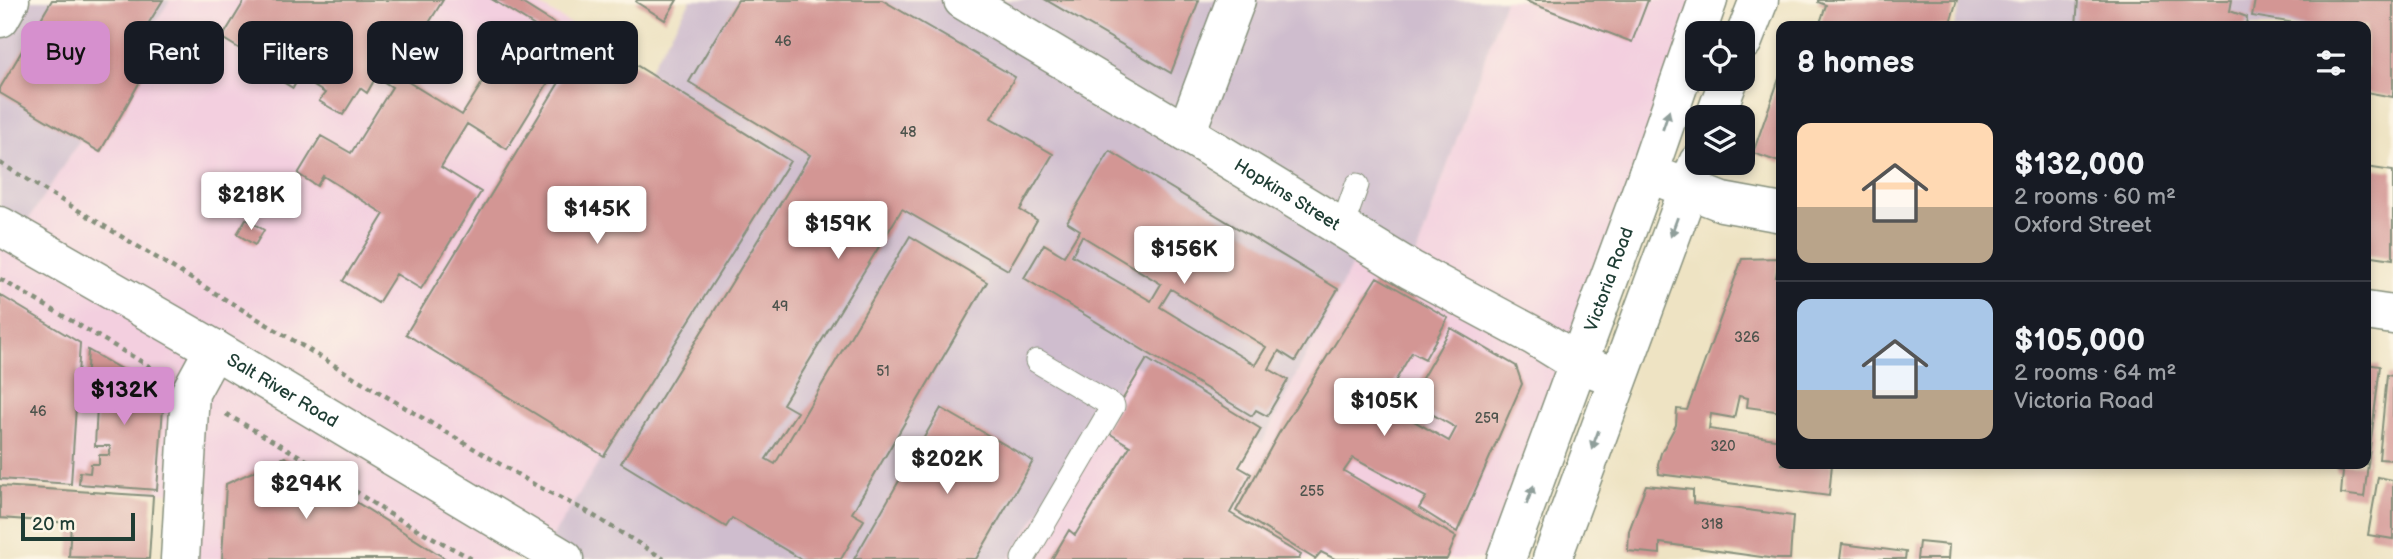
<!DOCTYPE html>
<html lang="en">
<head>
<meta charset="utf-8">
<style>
	body { margin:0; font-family:"Balsamiq Sans",sans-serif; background:#20242c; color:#f1f3f6; height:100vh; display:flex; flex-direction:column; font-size:26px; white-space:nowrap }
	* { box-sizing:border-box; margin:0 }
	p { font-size:23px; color:#9ea1a6 }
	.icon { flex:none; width:38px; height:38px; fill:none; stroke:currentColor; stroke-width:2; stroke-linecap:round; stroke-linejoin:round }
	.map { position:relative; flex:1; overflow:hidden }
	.drawer { position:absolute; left:1776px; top:21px; width:595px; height:448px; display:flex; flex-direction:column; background:#171b24; border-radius:14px; box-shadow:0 4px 10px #0003 }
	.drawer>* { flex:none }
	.top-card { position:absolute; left:21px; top:21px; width:665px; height:63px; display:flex; gap:14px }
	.fabs { position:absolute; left:1685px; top:21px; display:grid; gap:14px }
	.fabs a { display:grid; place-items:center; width:70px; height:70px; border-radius:14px; background:#171b24; box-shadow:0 4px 10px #0003; font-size:35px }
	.scale { position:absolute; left:21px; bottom:18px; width:114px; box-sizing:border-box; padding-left:7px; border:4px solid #1f3d34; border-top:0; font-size:19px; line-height:24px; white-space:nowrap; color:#1f3d34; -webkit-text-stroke:5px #fcf5e5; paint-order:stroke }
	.price { position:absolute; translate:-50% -60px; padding:0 16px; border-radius:7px; background:#fff; color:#222; font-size:23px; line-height:46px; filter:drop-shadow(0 2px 4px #0008) }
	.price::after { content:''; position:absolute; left:50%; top:42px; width:21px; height:16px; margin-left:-10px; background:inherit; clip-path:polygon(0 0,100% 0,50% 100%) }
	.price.on { background:#d690ce; color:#111 }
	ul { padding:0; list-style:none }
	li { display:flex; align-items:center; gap:21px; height:175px; padding:0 21px }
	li+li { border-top:2px solid #363941 }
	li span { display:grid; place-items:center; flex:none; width:196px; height:140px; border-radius:14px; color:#555 }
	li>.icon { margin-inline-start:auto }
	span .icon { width:84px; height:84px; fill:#fffc; stroke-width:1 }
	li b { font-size:30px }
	h2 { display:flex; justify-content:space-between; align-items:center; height:84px; padding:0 21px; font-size:30px }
	.pill { padding:0 24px; border-radius:14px; background:#171b24; box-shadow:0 4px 10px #0003; font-size:24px; line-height:63px }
	.pill.on { background:#d690ce; color:#111 }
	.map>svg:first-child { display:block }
	.built { fill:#f3cfdf }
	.industrial { fill:#cfbdce }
	.building { fill:#d39694; fill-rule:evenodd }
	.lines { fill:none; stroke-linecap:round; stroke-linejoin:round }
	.lane-casing { stroke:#86907c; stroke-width:25 }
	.street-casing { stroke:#86907c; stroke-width:41 }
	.secondary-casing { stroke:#86907c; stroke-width:41 }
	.path { stroke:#86907c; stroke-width:4.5; stroke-dasharray:5 5; stroke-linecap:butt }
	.lane { stroke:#fff; stroke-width:23 }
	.street { stroke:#fff; stroke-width:38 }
	.secondary { stroke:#fff; stroke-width:38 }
	.oneway { fill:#8f9e9a }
	.labels { text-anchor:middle; stroke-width:7; stroke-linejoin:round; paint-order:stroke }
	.number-label { font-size:14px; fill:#4c534c }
	.street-label { font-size:18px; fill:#1f3d34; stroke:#fcf5e5 }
</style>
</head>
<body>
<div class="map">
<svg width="2393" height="559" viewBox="0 0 2393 559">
	<rect width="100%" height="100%" fill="#fcf5e5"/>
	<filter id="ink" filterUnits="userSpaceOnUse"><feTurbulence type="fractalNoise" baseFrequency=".0143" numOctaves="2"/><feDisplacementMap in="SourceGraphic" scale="14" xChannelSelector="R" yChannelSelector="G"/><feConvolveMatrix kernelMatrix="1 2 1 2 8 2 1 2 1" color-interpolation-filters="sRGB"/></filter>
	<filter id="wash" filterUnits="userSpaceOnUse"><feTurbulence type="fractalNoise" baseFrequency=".00686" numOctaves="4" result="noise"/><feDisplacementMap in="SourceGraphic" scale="28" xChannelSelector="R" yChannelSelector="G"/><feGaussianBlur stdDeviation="1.57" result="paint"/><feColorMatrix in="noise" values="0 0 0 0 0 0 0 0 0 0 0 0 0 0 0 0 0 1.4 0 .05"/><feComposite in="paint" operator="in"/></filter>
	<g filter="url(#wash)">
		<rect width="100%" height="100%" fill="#eee3c3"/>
		<path class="built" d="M 170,0 L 532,0 L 790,161 L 564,559 L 180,559 L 184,494 L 0,482 L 0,226 L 18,236 Z
			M 1505,0 L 1708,0 L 1506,559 L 1009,559 L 1133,364 L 1262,443 L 1364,240 L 1411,270 Z"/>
		<path class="industrial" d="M 0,0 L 170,0 L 18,236 L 0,226 Z
			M 691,0 L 1505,0 L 1411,270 L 1364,241 L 1262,443 L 1133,364 L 1009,559 L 564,559 L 545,548 L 790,161 L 648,72 Z
			M 1962,0 L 2393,0 L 2366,26 L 1954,26 Z"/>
		<g id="blocks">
			<path class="building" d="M 52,0 L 163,0 L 132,50 L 151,62 L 100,152 L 0,93 L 0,88 Z
				M 245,0 L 443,0 L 397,75 L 462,115 L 496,61 L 512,71 L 538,28 L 493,0 L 517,0 L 576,37 L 507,149 L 467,124 L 441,167 L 481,192 L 421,289 L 396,274 L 378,303 L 343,281 L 384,214 L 323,176 L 317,186 L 298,174 L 321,136 L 351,153 L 392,87 L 376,77 L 367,93 L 360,88 L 343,115 L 319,101 L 325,93 L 299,77 L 293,88 L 268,73 L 271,68 L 222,38 Z
				M 637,0 L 677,0 L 665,20 L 636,2 Z
				M 738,0 L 882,0 L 1015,77 L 991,118 L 1053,154 L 1020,210 L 1037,220 L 1008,270 L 902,209 L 783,404 L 797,412 L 766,459 L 775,464 L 910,236 L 987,282 L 852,513 L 864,520 L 841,559 L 801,559 L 732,518 L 726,527 L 621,463 L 810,155 L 689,82 Z
				M 1046,0 L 1199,0 L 1171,73 Z
				M 1523,0 L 1648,0 L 1632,42 Z
				M 1818,0 L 1957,0 L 1949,26 L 1819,26 L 1826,5 L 1818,2 Z
				M 2078,0 L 2232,0 L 2230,11 L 2247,17 L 2246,26 L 2076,26 Z
				M 2255,0 L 2393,0 L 2393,97 L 2366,92 L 2366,26 L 2312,26 L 2252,16 Z
				M 588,35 L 790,161 L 604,456 L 406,334 Z
				M 1781,73 L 1782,73 L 1782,163 L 1753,153 Z
				M 1110,151 L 1338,289 L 1295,361 L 1279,351 L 1269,369 L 1288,380 L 1267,416 L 1256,410 L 1252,416 L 1024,278 L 1044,244 L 1064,256 L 1080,230 L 1067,222 ZM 1082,236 L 1161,284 L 1151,301 L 1072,255 ZM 1171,289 L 1266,347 L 1255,365 L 1160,307 Z
				M 2366,167 L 2393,171 L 2393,259 L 2366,255 Z
				M 246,219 L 264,230 L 255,245 L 237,234 Z
				M 1779,258 L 1776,277 L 1782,277 L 1782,412 L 1747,407 L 1748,398 L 1739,396 L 1734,418 L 1711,414 L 1709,429 L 1782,440 L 1782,464 L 1832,464 L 1829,496 L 1659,474 L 1658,464 L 1661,453 L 1676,425 L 1677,409 L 1687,410 L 1742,259 Z
				M 1377,277 L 1448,318 L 1425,359 L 1412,352 L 1389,392 L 1401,399 L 1395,410 L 1449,441 L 1456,428 L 1409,401 L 1451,328 L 1516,366 L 1522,384 L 1457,532 L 1419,508 L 1426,497 L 1353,458 L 1344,471 L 1456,537 L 1447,559 L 1335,559 L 1321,552 L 1315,559 L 1236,511 L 1279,433 Z
				M 0,295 L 80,343 L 71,484 L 0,479 Z
				M 88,350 L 164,394 L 157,490 L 79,484 L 80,472 L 90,473 L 91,464 L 99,464 L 99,455 L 109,455 L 110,446 L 95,446 L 97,406 L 85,405 Z
				M 1147,359 L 1261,429 L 1239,467 L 1251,474 L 1230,513 L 1301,555 L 1299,559 L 1052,559 L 1069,530 L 1075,535 L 1130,446 L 1104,430 Z
				M 2366,364 L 2380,366 L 2364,497 L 2341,494 L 2343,472 L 2336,471 L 2337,464 L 2366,464 Z
				M 2387,375 L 2393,376 L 2393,460 L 2379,459 Z
				M 941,408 L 1033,461 L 976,559 L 854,559 Z
				M 285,457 L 446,559 L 222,559 L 226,484 Z
				M 2378,477 L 2393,480 L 2393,539 L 2368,535 Z
				M 1646,485 L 1693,490 L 1693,503 L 1793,516 L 1790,559 L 1776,559 L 1660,543 L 1660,554 L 1628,551 L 1629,531 Z
				M 0,486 L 153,496 L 149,559 L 69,557 L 71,523 L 0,518 Z
				M 1919,542 L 1949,545 L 1948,559 L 1917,559 Z
				M 1842,544 L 1906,552 L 1905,559 L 1840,559 Z"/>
		</g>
	</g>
	<g filter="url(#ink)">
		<use href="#blocks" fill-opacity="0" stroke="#86907c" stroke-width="2"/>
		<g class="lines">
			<defs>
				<path id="lane" d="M 1342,227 L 1357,185
					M 1023,559 L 1113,406 L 1037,361"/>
				<g id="street">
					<path id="s1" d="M 963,0 L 1186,133 L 1411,270 L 1536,337 L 1578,363 L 1618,378"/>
					<path d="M 0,18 L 10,0"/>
					<path d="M 1186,133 L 1236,0"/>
					<path d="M 1648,173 L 1722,202 L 1782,213"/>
					<path d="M 2366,311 L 2393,315"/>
					<path d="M 180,559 L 190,393 L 214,349"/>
				</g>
				<g id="secondary">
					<path d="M 1743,41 L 1759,0"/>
					<path d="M 1715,117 L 1729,79"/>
					<path id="s2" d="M 0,226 L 214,349 L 564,559"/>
					<path id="s3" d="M 1506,559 L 1648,173 L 1708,0"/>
					<path d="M 1552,559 L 1698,163"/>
				</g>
			</defs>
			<use href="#lane" class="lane-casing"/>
			<use href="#street" class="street-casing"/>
			<use href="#secondary" class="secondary-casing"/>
			<path class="path" d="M 0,163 L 352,376 L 537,486 L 586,511 L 664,559
				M 0,279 L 159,372
				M 226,414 L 322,469 L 386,512 L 472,559"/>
			<use href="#lane" class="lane"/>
			<use href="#street" class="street"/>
			<use href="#secondary" class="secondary"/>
		</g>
		<defs><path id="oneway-solid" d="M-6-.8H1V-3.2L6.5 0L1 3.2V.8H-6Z" transform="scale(1.75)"/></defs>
		<g class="oneway">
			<use href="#oneway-solid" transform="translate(1666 120) rotate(-71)"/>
			<use href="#oneway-solid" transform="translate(1674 227) rotate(110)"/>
			<use href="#oneway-solid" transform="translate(1595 440) rotate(110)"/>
			<use href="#oneway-solid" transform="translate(1530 495) rotate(-70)"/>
		</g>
	</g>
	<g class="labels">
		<g class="number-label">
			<text x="783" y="46">46</text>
			<text x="908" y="137">48</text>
			<text x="780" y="311">49</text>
			<text x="1747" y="342">326</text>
			<text x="883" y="376">51</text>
			<text x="38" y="416">46</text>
			<text x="1487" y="423">259</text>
			<text x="1723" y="451">320</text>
			<text x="1312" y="496">255</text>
			<text x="1712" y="529">318</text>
		</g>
		<g class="street-label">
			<text dy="6" stroke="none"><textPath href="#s1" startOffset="378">Hopkins Street</textPath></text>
			<text dy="6" stroke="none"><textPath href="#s3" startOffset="298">Victoria Road</textPath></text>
			<text dy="6" stroke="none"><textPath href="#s2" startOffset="327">Salt River Road</textPath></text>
		</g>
	</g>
</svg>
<div class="fabs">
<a><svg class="icon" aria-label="locate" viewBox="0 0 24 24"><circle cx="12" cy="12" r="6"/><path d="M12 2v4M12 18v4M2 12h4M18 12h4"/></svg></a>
<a><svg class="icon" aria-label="layers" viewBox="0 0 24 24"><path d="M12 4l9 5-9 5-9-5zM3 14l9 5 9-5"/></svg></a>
</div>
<div class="scale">20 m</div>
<b class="price" style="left:251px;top:232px">$218K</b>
<b class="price" style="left:597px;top:246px">$145K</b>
<b class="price" style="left:838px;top:261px">$159K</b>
<b class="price" style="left:1184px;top:286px">$156K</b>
<b class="price on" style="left:124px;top:427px">$132K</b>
<b class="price" style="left:1384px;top:438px">$105K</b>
<b class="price" style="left:947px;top:496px">$202K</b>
<b class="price" style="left:306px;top:521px">$294K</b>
<div class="top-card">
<a class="pill on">Buy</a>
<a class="pill">Rent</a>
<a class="pill">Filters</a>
<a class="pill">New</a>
<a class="pill">Apartment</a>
</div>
<section class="drawer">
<h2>8 homes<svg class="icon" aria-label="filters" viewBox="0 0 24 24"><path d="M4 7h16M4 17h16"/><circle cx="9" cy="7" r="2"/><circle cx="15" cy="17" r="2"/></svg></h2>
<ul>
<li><span style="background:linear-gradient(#ffd9b3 60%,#b9a48a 0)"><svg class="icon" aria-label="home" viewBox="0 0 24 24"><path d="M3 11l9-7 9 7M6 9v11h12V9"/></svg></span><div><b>$132,000</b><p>2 rooms · 60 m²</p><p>Oxford Street</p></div></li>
<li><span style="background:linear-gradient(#a9c7e8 65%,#b9a48a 0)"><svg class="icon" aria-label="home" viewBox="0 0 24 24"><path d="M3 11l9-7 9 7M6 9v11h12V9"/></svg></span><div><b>$105,000</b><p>2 rooms · 64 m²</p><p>Victoria Road</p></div></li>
</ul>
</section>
</div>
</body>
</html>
